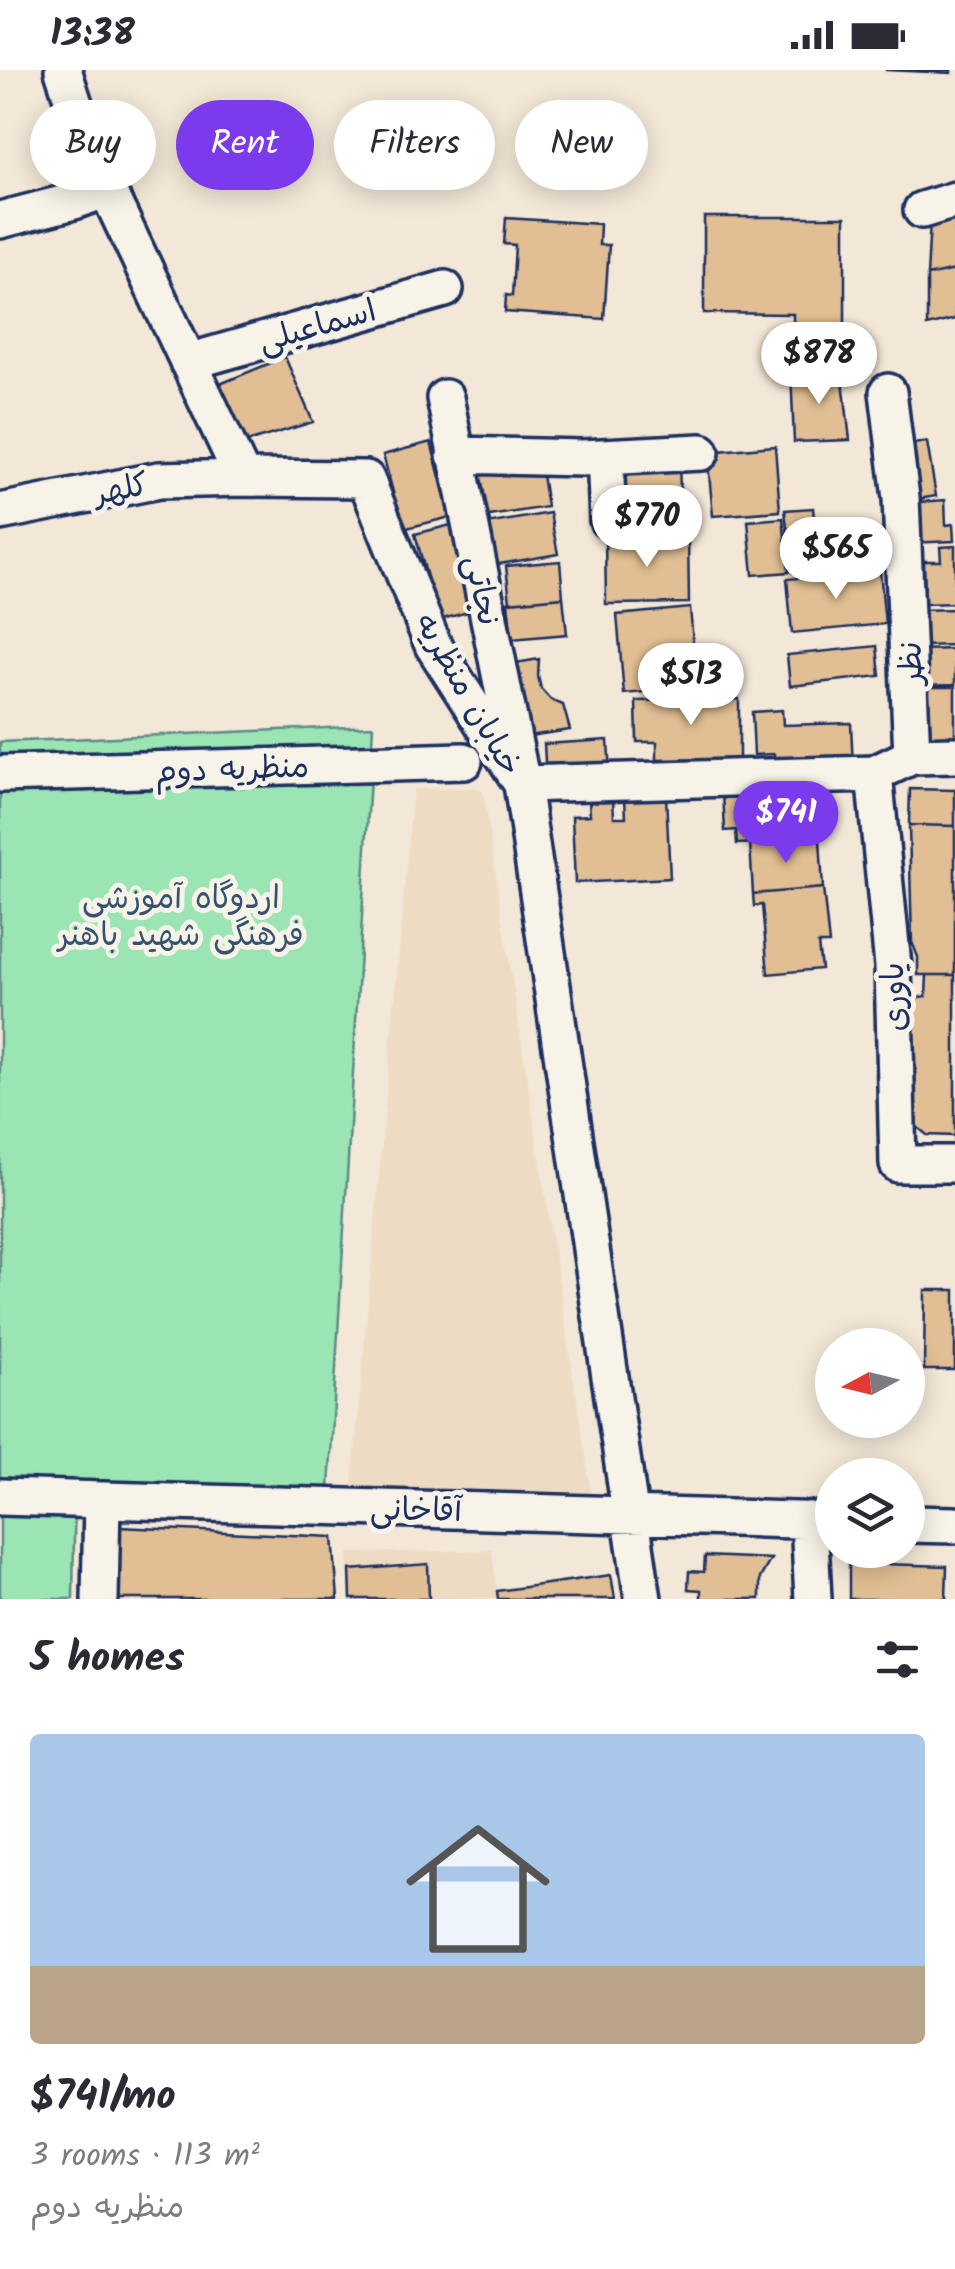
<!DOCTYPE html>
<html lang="en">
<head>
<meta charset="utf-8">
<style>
	body { margin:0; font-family:Kalam,"Playpen Sans Arabic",sans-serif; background:#f2f2f3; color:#2b2b33; height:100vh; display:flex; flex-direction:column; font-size:38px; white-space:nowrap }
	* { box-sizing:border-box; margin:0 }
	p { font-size:32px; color:#7c7c81 }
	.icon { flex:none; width:55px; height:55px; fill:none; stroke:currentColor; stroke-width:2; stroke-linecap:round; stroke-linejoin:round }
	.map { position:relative; height:1529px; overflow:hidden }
	.drawer { display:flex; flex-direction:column; background:#fff; flex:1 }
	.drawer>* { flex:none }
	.hud { position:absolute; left:30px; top:30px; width:895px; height:90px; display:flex; gap:20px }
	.needle { width:65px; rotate:263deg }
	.fabs { position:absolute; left:815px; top:1258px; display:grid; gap:20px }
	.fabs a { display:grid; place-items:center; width:110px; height:110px; border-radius:50%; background:#fff; box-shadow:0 5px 25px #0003; font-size:50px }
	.price { position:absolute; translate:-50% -85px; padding:0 22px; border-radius:35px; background:#fff; color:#222; font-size:32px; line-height:65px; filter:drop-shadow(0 2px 5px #0008) }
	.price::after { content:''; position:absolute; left:50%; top:60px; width:30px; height:22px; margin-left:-15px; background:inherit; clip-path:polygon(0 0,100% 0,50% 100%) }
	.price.active { background:#7c3aed; color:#fff }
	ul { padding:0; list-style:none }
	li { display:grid; align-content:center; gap:20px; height:530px; padding:0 30px }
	li span { display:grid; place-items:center; height:310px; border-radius:10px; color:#555 }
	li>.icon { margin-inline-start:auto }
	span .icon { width:180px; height:180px; fill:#fffc; stroke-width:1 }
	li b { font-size:42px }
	h2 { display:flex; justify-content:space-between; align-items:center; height:120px; padding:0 30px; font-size:42px }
	.pill { padding:0 35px; border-radius:45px; background:#fff; box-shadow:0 5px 25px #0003; font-size:35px; line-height:90px }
	.pill.active { background:#7c3aed; color:#fff }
	.status { display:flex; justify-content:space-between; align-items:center; height:70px; padding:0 50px; background:#fff; direction:ltr }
	.status svg { height:28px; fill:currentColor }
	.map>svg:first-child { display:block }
	.built { fill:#eedbc3 }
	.green { fill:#9be4b3; stroke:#5b8a88; stroke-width:2.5 }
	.building { fill:#e1be93; stroke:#1b2f5e; stroke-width:2.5 }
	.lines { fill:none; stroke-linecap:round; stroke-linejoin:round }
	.minor-casing { stroke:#1b2f5e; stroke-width:42 }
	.minor { stroke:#f7f3e8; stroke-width:35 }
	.labels { text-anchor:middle; stroke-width:10; stroke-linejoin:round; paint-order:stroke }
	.street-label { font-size:32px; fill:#1b2f5e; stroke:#f7f3e8 }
	.park-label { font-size:32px; fill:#35536f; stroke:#f7f3e8 }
</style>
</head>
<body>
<div class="status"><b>13:38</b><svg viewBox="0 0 49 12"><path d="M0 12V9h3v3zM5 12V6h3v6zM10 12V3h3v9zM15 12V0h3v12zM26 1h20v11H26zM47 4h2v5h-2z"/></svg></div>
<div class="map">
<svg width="955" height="1529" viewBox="0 0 955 1529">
	<rect width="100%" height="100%" fill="#f3e8d7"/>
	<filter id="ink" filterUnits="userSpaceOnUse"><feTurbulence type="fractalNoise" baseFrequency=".01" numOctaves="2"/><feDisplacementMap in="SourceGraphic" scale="20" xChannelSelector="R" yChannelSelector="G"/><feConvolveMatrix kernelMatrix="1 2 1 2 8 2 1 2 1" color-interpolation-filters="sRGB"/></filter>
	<g filter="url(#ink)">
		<path class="built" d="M 475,718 L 483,721 L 594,1441 L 351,1426 L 413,719 Z
			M 492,1480 L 498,1529 L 351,1529 L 348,1483 Z"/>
		<path class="green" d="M 373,656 L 329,1419 L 75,1411 L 73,1529 L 0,1529 L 0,672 Z"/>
		<path class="building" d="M 885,0 L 951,0 L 951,3 Z
			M 955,145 L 955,200 L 927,206 L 930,150 Z
			M 704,147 L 845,147 L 845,284 L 782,284 L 782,268 L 793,268 L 793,244 L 704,243 Z
			M 506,148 L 600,154 L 599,175 L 609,175 L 604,249 L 505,242 L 506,225 L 512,226 L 515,175 L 504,174 Z
			M 955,200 L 955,249 L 927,256 L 927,206 Z
			M 285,287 L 313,352 L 247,372 L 220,314 Z
			M 791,300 L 842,302 L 850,370 L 794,372 Z
			M 431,372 L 450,447 L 403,459 L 383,385 Z
			M 927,372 L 936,426 L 907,431 L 898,376 Z
			M 775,376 L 780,441 L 713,446 L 707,382 Z
			M 540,392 L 547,437 L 483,447 L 476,403 Z
			M 679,392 L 681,447 L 611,451 L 608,395 Z
			M 945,430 L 946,455 L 953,454 L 954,471 L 910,473 L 908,433 Z
			M 813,438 L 819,499 L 792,501 L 785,440 Z
			M 550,443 L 558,484 L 488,496 L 481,455 Z
			M 783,448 L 789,502 L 753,505 L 748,451 Z
			M 455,454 L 479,539 L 439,550 L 415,464 Z
			M 688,465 L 689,533 L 606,534 L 605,466 Z
			M 955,476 L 955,533 L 925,534 L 924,491 L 941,491 L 940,477 Z
			M 560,491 L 563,527 L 510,532 L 506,496 Z
			M 880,500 L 885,554 L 792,563 L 787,509 Z
			M 563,527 L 567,564 L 512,569 L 508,532 Z
			M 690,538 L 697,617 L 624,624 L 617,545 Z
			M 955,539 L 955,575 L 921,576 L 920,540 Z
			M 877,576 L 880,606 L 790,616 L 787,585 Z
			M 955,579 L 955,615 L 916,616 L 916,580 Z
			M 539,589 L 538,606 L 541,619 L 551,630 L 563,635 L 570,660 L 515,668 L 498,596 Z
			M 920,617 L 955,617 L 955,670 L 915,670 Z
			M 739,629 L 739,689 L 657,690 L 657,672 L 637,672 L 636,631 Z
			M 782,640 L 783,655 L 851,653 L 853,699 L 775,702 L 774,684 L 754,685 L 752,642 Z
			M 608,670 L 610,706 L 546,709 L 544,674 Z
			M 818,718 L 820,770 L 737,774 L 736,760 L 725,761 L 723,722 Z
			M 910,719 L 955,720 L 955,756 L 909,755 Z
			M 666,725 L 670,808 L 575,813 L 572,746 L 590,745 L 589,729 L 613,728 L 614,747 L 626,747 L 625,728 Z
			M 909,755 L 955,756 L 955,905 L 918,905 L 918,887 L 912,872 Z
			M 820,770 L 823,818 L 753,824 L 750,773 Z
			M 823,818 L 829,874 L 818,874 L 821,899 L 768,904 L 762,835 L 754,836 L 753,824 Z
			M 927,905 L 955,905 L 955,1077 L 954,1066 L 927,1065 L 916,1056 L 911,929 L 926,926 Z
			M 925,1220 L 955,1220 L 955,1300 L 924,1300 Z
			M 119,1457 L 333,1467 L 338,1529 L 117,1529 Z
			M 705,1486 L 771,1489 L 760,1508 L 760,1529 L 701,1529 L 701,1520 L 688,1519 L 689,1501 L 704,1502 Z
			M 849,1493 L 947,1496 L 946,1529 L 849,1529 Z
			M 428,1494 L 429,1529 L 351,1529 L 350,1500 Z
			M 611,1505 L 615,1529 L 498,1529 L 497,1521 Z"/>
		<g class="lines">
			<defs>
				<path id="minor" d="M 63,0 L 90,83 L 243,408 L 366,409 L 433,575 L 522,714 L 643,1529
					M 922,140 L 955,130
					M 0,150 L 74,131 L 106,119
					M 188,292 L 445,219
					M 888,322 L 901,428 L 912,686
					M 445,328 L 522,714 L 874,704 L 912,686 L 955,685
					M 455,385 L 582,388 L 701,382
					M 605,387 L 608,450
					M 0,442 L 159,410 L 243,408
					M 0,704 L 464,691
					M 874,704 L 893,896 L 898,1094 L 955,1094
					M 0,1427 L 832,1451
					M 809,1450 L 813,1529
					M 908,1454 L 955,1455
					M 100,1529 L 102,1432"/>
			</defs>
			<use href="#minor" class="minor-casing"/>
			<use href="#minor" class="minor"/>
		</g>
	</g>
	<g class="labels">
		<g class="street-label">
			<text transform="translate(317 255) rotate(-16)" y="11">اسماعیلی</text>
			<text transform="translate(121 418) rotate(-11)" y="11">کلهر</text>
			<text transform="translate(483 520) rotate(78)" y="11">نجاتی</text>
			<text transform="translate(910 593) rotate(-91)" y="11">نظر</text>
			<text transform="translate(469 624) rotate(60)" y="11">خیابان منظریه</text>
			<text transform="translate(232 698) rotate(-2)" y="11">منظریه دوم</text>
			<text transform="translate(893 927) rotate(-92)" y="11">یاوری</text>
			<text transform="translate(416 1439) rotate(1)" y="11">آقاخانی</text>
		</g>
		<g class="park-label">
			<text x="181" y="838">اردوگاه آموزشی<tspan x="181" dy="37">فرهنگی شهید باهنر</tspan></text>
		</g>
	</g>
</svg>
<div class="fabs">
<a><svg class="needle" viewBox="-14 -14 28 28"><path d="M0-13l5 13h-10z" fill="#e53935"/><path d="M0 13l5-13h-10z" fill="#7c7c81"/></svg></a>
<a><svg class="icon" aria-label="layers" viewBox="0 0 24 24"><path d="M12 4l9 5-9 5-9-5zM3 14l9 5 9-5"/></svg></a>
</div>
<b class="price" style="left:819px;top:337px">$878</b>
<b class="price" style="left:647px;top:500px">$770</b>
<b class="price" style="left:836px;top:532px">$565</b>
<b class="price" style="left:691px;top:658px">$513</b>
<b class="price active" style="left:786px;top:796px">$741</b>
<div class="hud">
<a class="pill">Buy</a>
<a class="pill active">Rent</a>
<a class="pill">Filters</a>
<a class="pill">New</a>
</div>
</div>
<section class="drawer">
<h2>5 homes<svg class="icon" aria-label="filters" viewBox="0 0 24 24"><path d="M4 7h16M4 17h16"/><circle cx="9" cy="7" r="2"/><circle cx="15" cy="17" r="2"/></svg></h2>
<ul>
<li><span style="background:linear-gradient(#a9c7e8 75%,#b9a48a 0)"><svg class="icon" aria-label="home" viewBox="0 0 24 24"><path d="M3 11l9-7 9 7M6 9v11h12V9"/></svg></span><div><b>$741/mo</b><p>3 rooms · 113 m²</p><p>منظریه دوم</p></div></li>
</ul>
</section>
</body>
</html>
